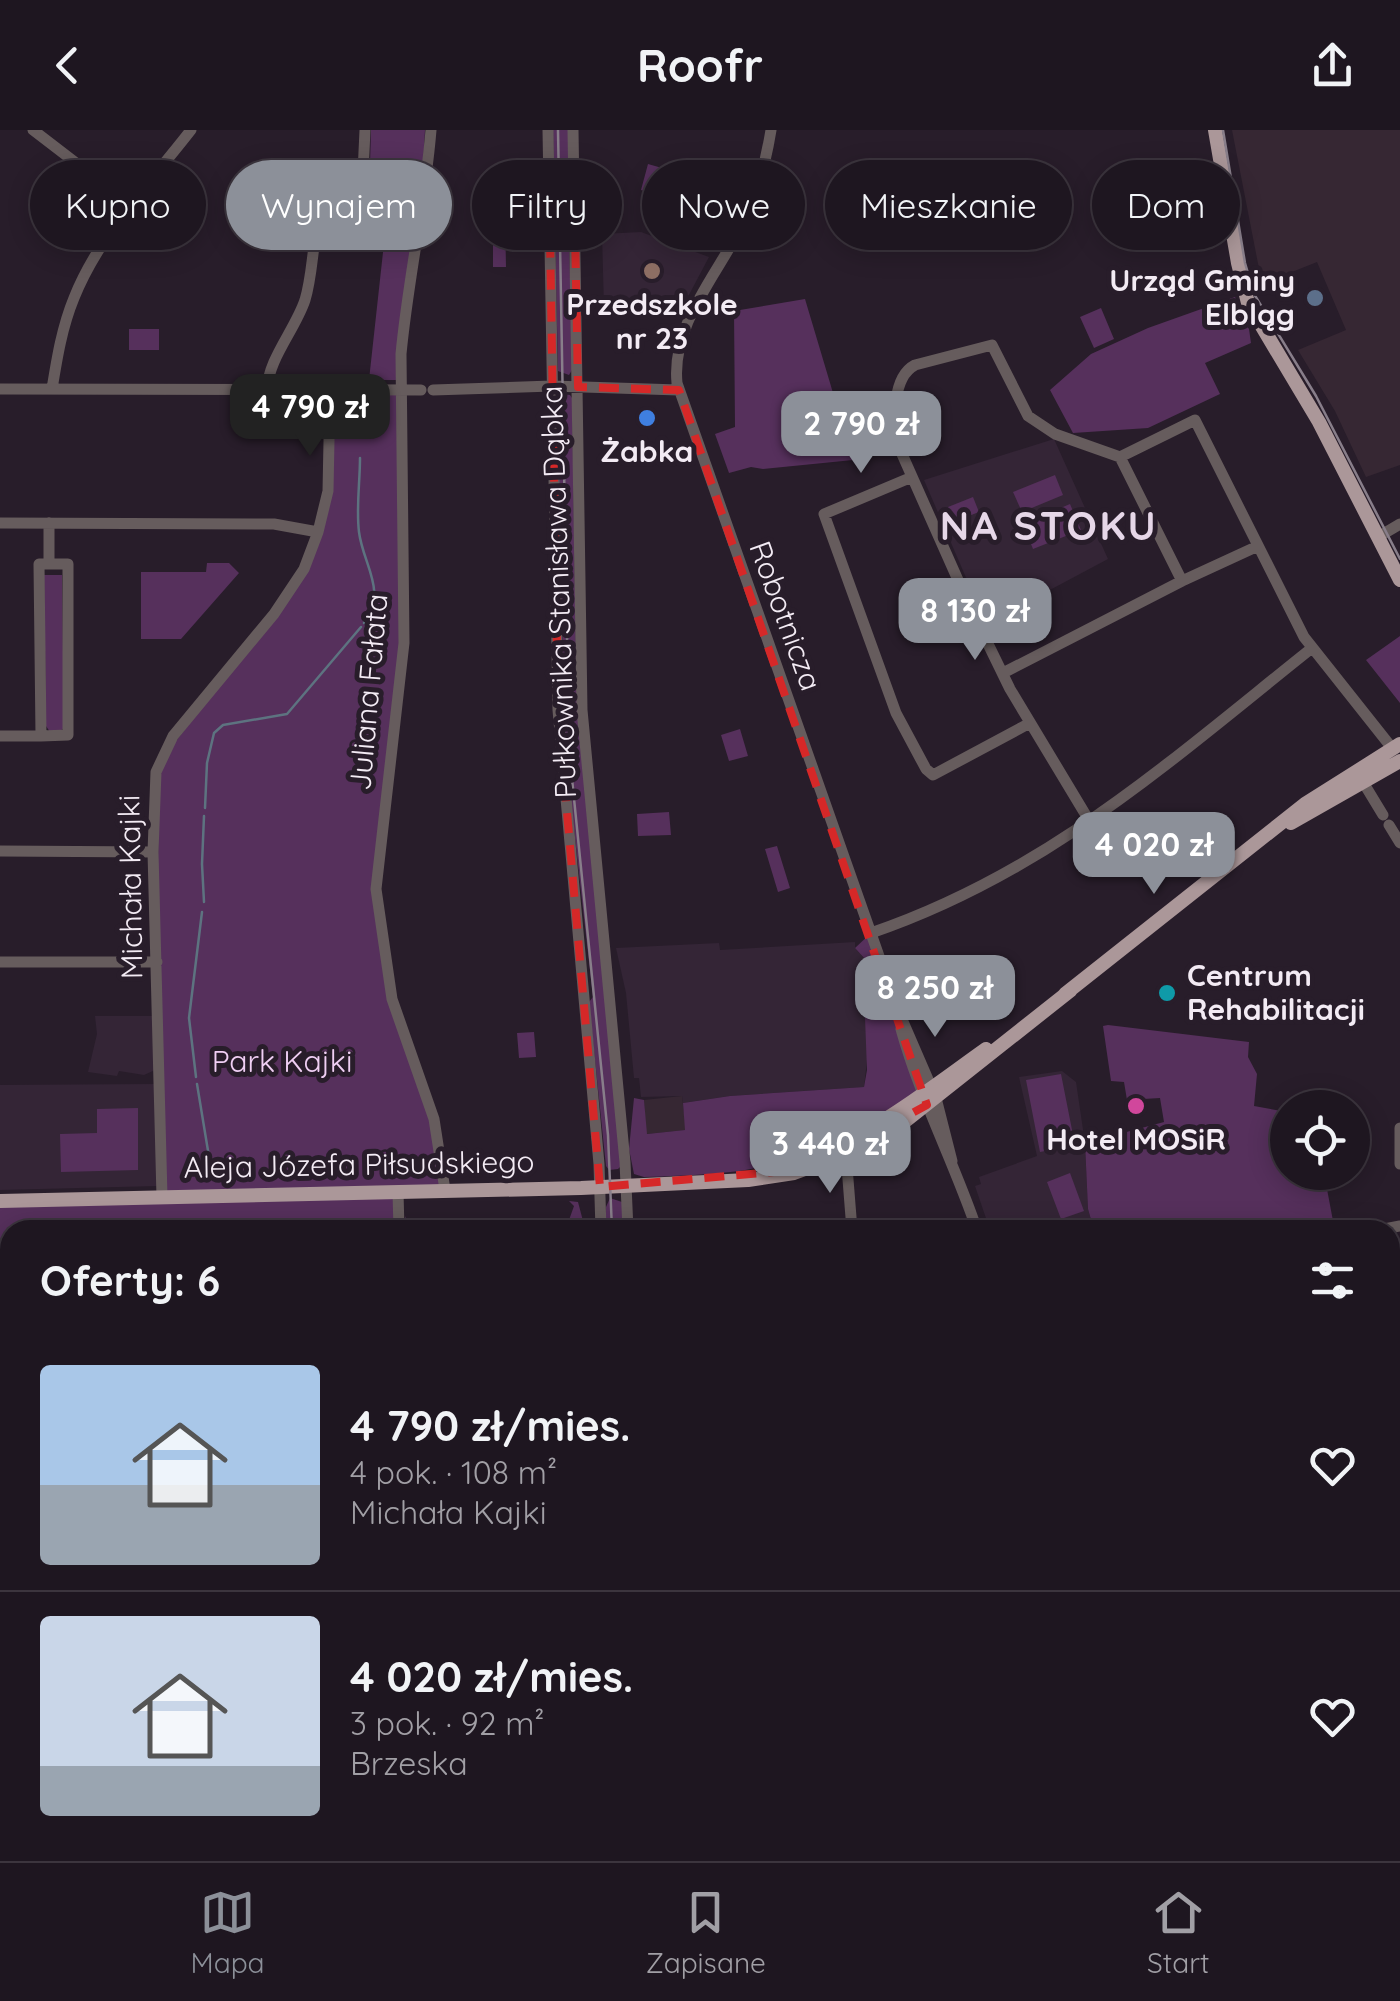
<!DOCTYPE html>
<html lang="pl">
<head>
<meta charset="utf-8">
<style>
	body { margin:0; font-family:Quicksand,sans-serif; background:#261f29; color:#f1f3f6; height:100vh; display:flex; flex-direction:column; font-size:38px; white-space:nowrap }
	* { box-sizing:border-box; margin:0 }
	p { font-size:32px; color:#a19fa5 }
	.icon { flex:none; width:55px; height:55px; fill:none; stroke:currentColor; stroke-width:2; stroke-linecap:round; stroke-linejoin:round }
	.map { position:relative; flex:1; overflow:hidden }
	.sheet { position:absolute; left:0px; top:1090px; width:1400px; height:642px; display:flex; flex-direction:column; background:#1e1620; border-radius:30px 30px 0 0; box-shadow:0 5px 25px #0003,0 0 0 2px #3c353e }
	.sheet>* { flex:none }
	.top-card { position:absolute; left:30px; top:30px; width:1340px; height:90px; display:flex; gap:20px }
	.buttons { position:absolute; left:1270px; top:960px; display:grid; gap:20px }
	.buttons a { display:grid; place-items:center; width:100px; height:100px; border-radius:50%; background:#1e1620; box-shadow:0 5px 25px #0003,0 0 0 2px #3c353e; font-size:50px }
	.price { position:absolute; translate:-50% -85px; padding:0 22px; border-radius:20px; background:#8c9099; color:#fff; font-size:32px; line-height:65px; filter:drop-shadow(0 2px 5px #0008) }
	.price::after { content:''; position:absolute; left:50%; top:60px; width:30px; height:22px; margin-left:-15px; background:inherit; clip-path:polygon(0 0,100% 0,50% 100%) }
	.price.current { background:#222; color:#fff }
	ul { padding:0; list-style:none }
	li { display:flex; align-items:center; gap:30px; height:250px; padding:0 40px }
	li+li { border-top:2px solid #3c353e }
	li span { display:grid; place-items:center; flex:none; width:280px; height:200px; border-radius:10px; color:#555 }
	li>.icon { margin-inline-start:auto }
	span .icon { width:120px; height:120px; fill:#fffc; stroke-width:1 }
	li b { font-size:42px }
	h2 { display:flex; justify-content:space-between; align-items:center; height:120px; padding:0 40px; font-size:42px }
	.tag { padding:0 35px; border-radius:45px; background:#1e1620; box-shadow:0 5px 25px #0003,0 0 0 2px #3c353e; font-size:35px; line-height:90px }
	.tag.current { background:#8c9099; color:#fff }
	header { display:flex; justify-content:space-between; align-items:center; height:130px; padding:0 40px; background:#1e1620; font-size:45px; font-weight:800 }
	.menu { display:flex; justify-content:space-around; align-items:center; height:140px; border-top:2px solid #3c353e; background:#1e1620; font-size:28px; color:#a19fa5 }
	.menu a { display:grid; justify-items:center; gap:5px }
	.menu .current { color:#8c9099 }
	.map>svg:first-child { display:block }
	.built { fill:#342536 }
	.industrial { fill:#362733 }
	.green { fill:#56305c }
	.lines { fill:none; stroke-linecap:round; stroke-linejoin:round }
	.stream { stroke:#5d7380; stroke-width:2.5 }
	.minor { stroke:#665c5d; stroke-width:11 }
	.major { stroke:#ab9799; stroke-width:14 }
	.tram { stroke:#887e8a; stroke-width:2.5 }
	.marked { fill:none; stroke:#d62828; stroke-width:8; stroke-dasharray:20 12; stroke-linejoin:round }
	.education-dot { fill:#8d6e63; stroke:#281d2a; stroke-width:4 }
	.service-dot { fill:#5c6f8a; stroke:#281d2a; stroke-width:4 }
	.shop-dot { fill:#3f7fe0; stroke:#281d2a; stroke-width:4 }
	.culture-dot { fill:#0f9aa8; stroke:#281d2a; stroke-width:4 }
	.hotel-dot { fill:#d1479c; stroke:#281d2a; stroke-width:4 }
	.labels { text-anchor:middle; stroke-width:10; stroke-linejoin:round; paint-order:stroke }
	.poi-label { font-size:30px; font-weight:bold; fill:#f3ebf4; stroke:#281d2a }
	.street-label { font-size:30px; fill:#f3ebf4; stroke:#281d2a }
	.park-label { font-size:30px; fill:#f0cff4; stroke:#281d2a }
	.district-label { font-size:40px; font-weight:bold; letter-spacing:2.5px; fill:#e6d7e8; stroke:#281d2a }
</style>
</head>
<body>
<header><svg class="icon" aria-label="back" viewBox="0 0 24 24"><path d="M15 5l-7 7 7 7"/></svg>Roofr<svg class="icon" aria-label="share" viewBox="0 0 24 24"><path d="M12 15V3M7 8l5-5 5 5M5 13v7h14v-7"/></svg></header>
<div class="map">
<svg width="1400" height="1731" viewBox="0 0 1400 1731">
	<rect width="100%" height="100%" fill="#281d2a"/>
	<path class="built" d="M 641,102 L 709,127 L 682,178 L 604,178 L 602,104 Z
		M 1054,309 L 1108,429 L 986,494 L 924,350 Z
		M 855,812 L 855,818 L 865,829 L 875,859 L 864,957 L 730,966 L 683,973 L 682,966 L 641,967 L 639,948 L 634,948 L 626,863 L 616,818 L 719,813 L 720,820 Z
		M 95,886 L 152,886 L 155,940 L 144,945 L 119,941 L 117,946 L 88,942 L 97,904 Z
		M 1062,941 L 1076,952 L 1085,1013 L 1088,1079 L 1094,1100 L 990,1100 L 975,1056 L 981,1054 L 979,1047 L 1037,1026 L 1019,947 Z
		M 155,954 L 158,1056 L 0,1060 L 0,955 Z"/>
	<path class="industrial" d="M 1232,0 L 1400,0 L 1400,335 L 1366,347 L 1335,281 L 1298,220 L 1346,200 L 1317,132 L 1262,154 Z
		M 682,966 L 686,1000 L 646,1004 L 644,970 Z"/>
	<path class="green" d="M 371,0 L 425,0 L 422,56 L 398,250 L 369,250 L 385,104 L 368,102 Z
		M 553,0 L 568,0 L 569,36 L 565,41 L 558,41 L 554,36 Z
		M 648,34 L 683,44 L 676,69 L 641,60 Z
		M 557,54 L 568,56 L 572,240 L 569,245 L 558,241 L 554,57 Z
		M 493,86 L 505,86 L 506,137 L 493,137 Z
		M 1235,167 L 1249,199 L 1251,213 L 1205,233 L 1220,264 L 1148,298 L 1073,303 L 1050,260 L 1091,224 L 1148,198 Z
		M 805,169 L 853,330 L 763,339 L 751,337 L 729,343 L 715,304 L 735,297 L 734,181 Z
		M 1101,178 L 1114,209 L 1094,218 L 1080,187 Z
		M 129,199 L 159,199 L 159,220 L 129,220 Z
		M 330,264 L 401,265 L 404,513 L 377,735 L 387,843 L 420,942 L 445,1055 L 162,1062 L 157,832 L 159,633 L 287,467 L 324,382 Z
		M 561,264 L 570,265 L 572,268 L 576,526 L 573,531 L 563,529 L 557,270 Z
		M 1055,345 L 1063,365 L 1022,382 L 1013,362 Z
		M 973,367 L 979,382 L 953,392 L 948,377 Z
		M 1070,374 L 1081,400 L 1033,419 L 1023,394 Z
		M 207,433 L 229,433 L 239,443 L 181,509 L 141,509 L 141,442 L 206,442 Z
		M 44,445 L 62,445 L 64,598 L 59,602 L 50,602 L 46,596 Z
		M 1400,506 L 1400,573 L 1366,530 Z
		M 574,545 L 577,550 L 621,1036 L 618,1039 L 609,1040 L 606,1036 L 589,872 L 593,867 L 565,620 L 562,549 Z
		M 740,599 L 748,626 L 729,631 L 721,605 Z
		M 669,682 L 671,705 L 638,706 L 637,684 Z
		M 777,716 L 790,758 L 778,762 L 765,719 Z
		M 871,803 L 925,955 C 909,972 889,983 868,994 C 785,1042 737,1044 644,1047 L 634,1044 L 629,1019 L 634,968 L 644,970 L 647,1004 L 685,1000 L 683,973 L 730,966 L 864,957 L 867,940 L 864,861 L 874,858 L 865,829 L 855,818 Z
		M 1108,895 L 1249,912 L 1248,927 L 1257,944 L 1254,976 L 1287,982 L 1288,1042 L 1324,1043 L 1333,1091 L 1323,1097 L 1318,1094 L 1317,1100 L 1094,1100 L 1088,1079 L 1085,1013 L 1164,992 L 1160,968 L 1127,970 L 1124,952 L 1111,951 L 1103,896 Z
		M 534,902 L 536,927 L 519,928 L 517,903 Z
		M 1061,944 L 1075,1015 L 1040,1022 L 1026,950 Z
		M 138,978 L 138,1040 L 61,1042 L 60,1004 L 97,1003 L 97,979 Z
		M 1070,1043 L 1084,1081 L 1061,1089 L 1047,1052 Z
		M 398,1068 L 399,1090 L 384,1091 L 384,1100 L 10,1100 L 10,1131 L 0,1131 L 0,1077 Z
		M 610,1068 L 622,1072 L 623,1100 L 606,1100 L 606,1077 Z
		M 569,1071 L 578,1072 L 583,1091 L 564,1100 L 548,1100 L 547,1096 L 525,1097 L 525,1100 L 424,1100 L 420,1095 L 405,1099 L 405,1086 L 407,1092 L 569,1090 L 574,1076 Z
		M 1120,1723 L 1340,1723 L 1338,1731 L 1187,1731 L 1122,1727 Z"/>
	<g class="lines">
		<path class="stream" d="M 360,328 C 360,352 356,378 359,402 C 363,435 388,461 364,493
			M 205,678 L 207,633 L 214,603 L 223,595 L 287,584 L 361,497
			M 204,772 L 202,734 L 204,686
			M 196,947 L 189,888 L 202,782
			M 197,954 L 211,1039"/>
		<path class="minor" d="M 33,0 L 132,76
			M 431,0 C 425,75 408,149 401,224 L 404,513 L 376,759 L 392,869 L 434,989 L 445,1060
			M 548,0 L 558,580 L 599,1034 L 601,1100
			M 573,0 L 582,580 L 625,1032 L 628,1100
			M 771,0 C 766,31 758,61 745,89 C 721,141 671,192 677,253 L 898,880 L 936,968 L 952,1031
			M 0,259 L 421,260
			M 52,259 C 57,228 62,197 74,168 C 99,105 150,53 191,0
			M 267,260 C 268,229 295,200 305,170 C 312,147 312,122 317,98 L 352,96 L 361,87 L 365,0
			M 433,260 L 552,256 L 679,260
			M 1120,327 L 1182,451
			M 912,347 L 824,384 L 896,583 L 926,639 L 933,645 L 1030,593
			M 0,393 L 274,394 L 318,402
			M 49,393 L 49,434
			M 1378,407 L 1400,394
			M 39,434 L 68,434 L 68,605 L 41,606 Z
			M 1003,543 L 1182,451 L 1258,416
			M 0,606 L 41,606
			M 1363,652 L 1383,685
			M 1090,692 L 1010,559 L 970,477 L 898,315 C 893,291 892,247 915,235 L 992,215 L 1028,286 L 1055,304 L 1120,327 L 1195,290 L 1304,507 L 1392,618
			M 1389,695 L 1400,713
			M 0,721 L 153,722
			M 871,803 C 1047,743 1170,631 1312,518
			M 0,832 L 157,832
			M 901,899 C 920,968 954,1032 977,1100
			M 1400,998 L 1400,1034
			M 846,1024 L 852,1100
			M 398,1062 L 399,1100
			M 162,1067 L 153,722 L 156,642 L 173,606 L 274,484 L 304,439 L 318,402 L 328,361 L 330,260
			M 1379,1100 L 1400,1096
			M 0,1189 L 10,1189
			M 1390,1364 L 1400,1430
			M 0,1473 L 10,1473
			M 0,1525 L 10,1525
			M 0,1581 L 10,1577
			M 420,1722 L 420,1731
			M 993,1722 L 994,1731
			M 47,1731 L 47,1722
			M 226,1731 L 227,1722
			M 541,1731 L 541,1722
			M 622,1731 L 623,1722
			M 652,1731 L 652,1722
			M 889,1731 L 890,1722"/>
		<path class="major" d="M 1215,0 L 1238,133 L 1248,173 L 1319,292 L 1400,450
			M 1291,693 L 1400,631
			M 1065,864 L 1305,674 L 1400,614
			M 795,1033 C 868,1009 924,963 986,919
			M 0,1071 L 581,1058 L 748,1050 L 794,1043 L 846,1024 L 899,996 L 1071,860"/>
		<path class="tram" d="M 558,0 L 569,619 L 608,1005 L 612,1100
			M 1223,0 L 1245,133 L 1254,164 L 1316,266 L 1400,429
			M 1390,1355 L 1400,1351
			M 642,1731 L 642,1722"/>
	</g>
	<path class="marked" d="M 549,47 L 574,47 L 578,257 L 679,260 L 927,975 L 808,1039 L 600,1057 L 558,580 Z"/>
	<circle class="education-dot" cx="652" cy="141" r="10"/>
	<circle class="service-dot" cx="1315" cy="168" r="10"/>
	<circle class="shop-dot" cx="647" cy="288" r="10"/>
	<circle class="culture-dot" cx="1167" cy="863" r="10"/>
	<circle class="hotel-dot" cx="1136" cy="976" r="10"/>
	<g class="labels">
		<g class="poi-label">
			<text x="1295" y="161" text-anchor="end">Urząd Gminy<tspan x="1295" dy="34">Elbląg</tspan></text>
			<text x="652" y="185">Przedszkole<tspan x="652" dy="34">nr 23</tspan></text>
			<text x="647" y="332">Żabka</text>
			<text x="1187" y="856" text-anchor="start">Centrum<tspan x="1187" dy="34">Rehabilitacji</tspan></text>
			<text x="1136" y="1020">Hotel MOSiR</text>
		</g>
		<g class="street-label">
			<text transform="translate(559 462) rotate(-92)" y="10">Pułkownika Stanisława Dąbka</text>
			<text transform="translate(785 486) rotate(70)" y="10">Robotnicza</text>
			<text transform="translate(369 562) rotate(-85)" y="10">Juliana Fałata</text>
			<text transform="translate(131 757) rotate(-91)" y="10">Michała Kajki</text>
			<text transform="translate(359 1035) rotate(-1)" y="10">Aleja Józefa Piłsudskiego</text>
		</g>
		<g class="park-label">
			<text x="282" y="942">Park Kajki</text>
		</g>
		<g class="district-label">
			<text x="1049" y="410">NA STOKU</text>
		</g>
	</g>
</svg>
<div class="buttons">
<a><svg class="icon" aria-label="locate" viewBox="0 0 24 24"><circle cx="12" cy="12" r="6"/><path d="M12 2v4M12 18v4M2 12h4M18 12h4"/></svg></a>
</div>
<b class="price current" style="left:310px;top:329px">4 790 zł</b>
<b class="price" style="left:861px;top:346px">2 790 zł</b>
<b class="price" style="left:975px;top:533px">8 130 zł</b>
<b class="price" style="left:1154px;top:767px">4 020 zł</b>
<b class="price" style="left:935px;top:910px">8 250 zł</b>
<b class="price" style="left:830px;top:1066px">3 440 zł</b>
<div class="top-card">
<a class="tag">Kupno</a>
<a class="tag current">Wynajem</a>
<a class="tag">Filtry</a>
<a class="tag">Nowe</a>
<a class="tag">Mieszkanie</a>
<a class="tag">Dom</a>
</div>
<section class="sheet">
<h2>Oferty: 6<svg class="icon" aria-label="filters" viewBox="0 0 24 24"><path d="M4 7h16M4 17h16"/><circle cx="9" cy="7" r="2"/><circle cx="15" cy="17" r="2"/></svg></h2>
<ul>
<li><span style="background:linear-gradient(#a9c7e8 60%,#9aa5b1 0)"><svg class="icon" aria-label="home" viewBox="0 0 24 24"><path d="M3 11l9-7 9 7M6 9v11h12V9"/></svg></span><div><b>4 790 zł/mies.</b><p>4 pok. · 108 m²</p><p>Michała Kajki</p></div><svg class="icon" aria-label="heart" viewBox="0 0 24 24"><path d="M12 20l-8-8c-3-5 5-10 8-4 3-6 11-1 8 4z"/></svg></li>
<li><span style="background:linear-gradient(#c9d6e8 75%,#9aa5b1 0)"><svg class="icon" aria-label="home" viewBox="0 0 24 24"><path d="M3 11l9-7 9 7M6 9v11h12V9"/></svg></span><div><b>4 020 zł/mies.</b><p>3 pok. · 92 m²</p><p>Brzeska</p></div><svg class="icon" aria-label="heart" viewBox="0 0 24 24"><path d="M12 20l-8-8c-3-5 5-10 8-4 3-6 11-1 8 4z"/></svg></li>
</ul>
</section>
</div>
<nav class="menu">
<a class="current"><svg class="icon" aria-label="map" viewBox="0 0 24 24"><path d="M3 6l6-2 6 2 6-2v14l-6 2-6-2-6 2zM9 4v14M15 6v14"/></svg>Mapa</a>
<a><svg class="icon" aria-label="saved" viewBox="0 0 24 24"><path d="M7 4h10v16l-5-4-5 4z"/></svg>Zapisane</a>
<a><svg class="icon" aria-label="home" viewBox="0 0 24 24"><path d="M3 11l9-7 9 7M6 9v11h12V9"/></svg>Start</a>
</nav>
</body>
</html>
